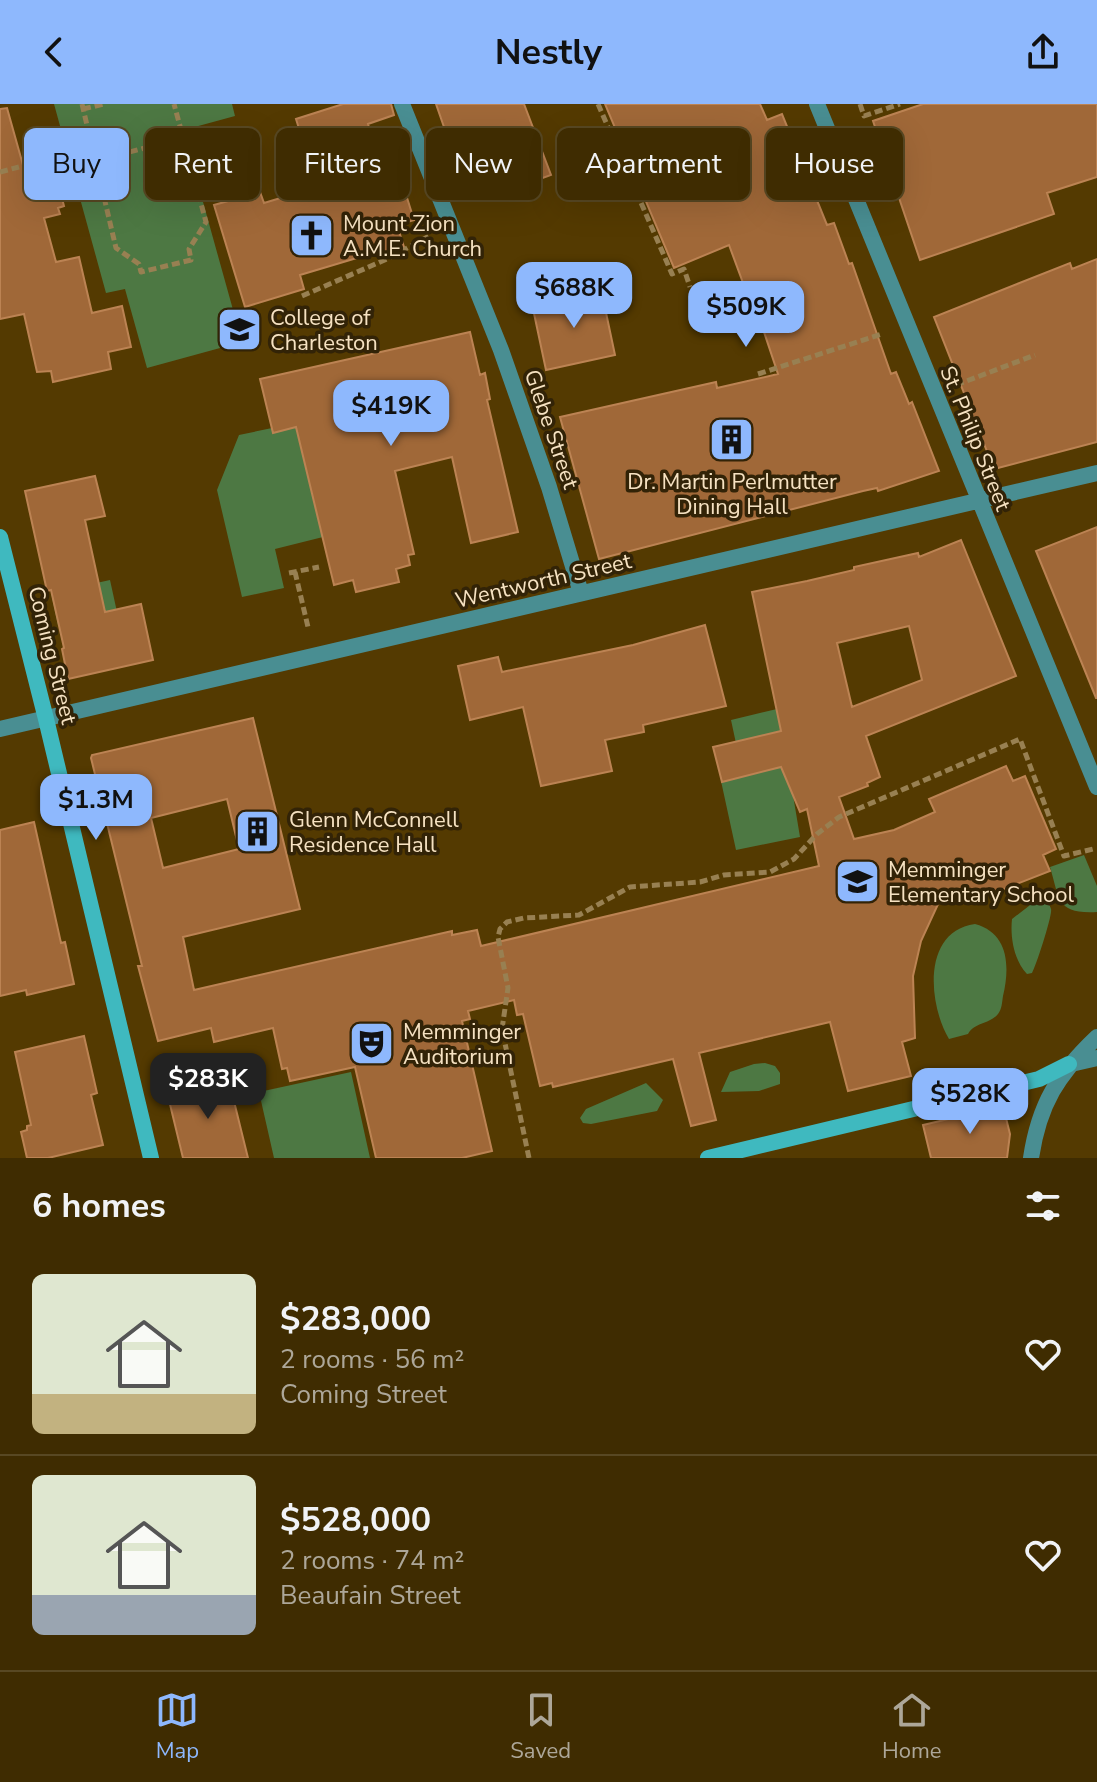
<!DOCTYPE html>
<html lang="en">
<head>
<meta charset="utf-8">
<style>
	body { margin:0; font-family:"Nunito Sans",sans-serif; background:#46340b; color:#f1f3f6; height:100vh; display:flex; flex-direction:column; font-size:30px; white-space:nowrap }
	* { box-sizing:border-box; margin:0 }
	p { font-size:26px; color:#ada799 }
	.icon { flex:none; width:44px; height:44px; fill:none; stroke:currentColor; stroke-width:2; stroke-linecap:round; stroke-linejoin:round }
	.map { position:relative; height:1054px; overflow:hidden }
	.details { display:flex; flex-direction:column; background:#3f2c01; flex:1 }
	.details>* { flex:none }
	.top-card { position:absolute; left:24px; top:24px; width:1050px; height:72px; display:flex; gap:16px }
	.price { position:absolute; translate:-50% -68px; padding:0 18px; border-radius:16px; background:#8eb8fd; color:#111; font-size:26px; line-height:52px; filter:drop-shadow(0 2px 4px #0008) }
	.price::after { content:''; position:absolute; left:50%; top:48px; width:24px; height:18px; margin-left:-12px; background:inherit; clip-path:polygon(0 0,100% 0,50% 100%) }
	.price.active { background:#222; color:#fff }
	ul { padding:0; list-style:none }
	li { display:flex; align-items:center; gap:24px; height:200px; padding:0 32px }
	li+li { border-top:2px solid #584823 }
	li span { display:grid; place-items:center; flex:none; width:224px; height:160px; border-radius:12px; color:#555 }
	li>.icon { margin-inline-start:auto }
	span .icon { width:96px; height:96px; fill:#fffc; stroke-width:1 }
	li b { font-size:34px }
	h2 { display:flex; justify-content:space-between; align-items:center; height:96px; padding:0 32px; font-size:34px }
	.tag { padding:0 28px; border-radius:12px; background:#3f2c01; box-shadow:0 8px 32px #0002,0 0 0 2px #584823; font-size:28px; line-height:72px }
	.tag.active { background:#8eb8fd; color:#111 }
	header { display:flex; justify-content:space-between; align-items:center; height:104px; padding:0 32px; background:#8eb8fd; color:#111; font-size:36px; font-weight:700 }
	.menu { display:flex; justify-content:space-around; align-items:center; height:112px; border-top:2px solid #584823; background:#3f2c01; font-size:22px; color:#ada799 }
	.menu a { display:grid; justify-items:center; gap:4px }
	.menu .active { color:#8eb8fd }
	.map>svg:first-child { display:block }
	.green { fill:#4d7843 }
	.building { fill:#a06838; stroke:#bc8353; stroke-width:2; fill-rule:evenodd }
	.lines { fill:none; stroke-linecap:round; stroke-linejoin:round }
	.path { stroke:#988052; stroke-width:5; stroke-dasharray:8 4; stroke-linecap:butt }
	.street { stroke:#498e92; stroke-width:16 }
	.secondary { stroke:#3fb9bf; stroke-width:16 }
	.labels { text-anchor:middle; stroke-width:7; stroke-linejoin:round; paint-order:stroke }
	.poi-label { font-size:22px; fill:#f6e2c2; stroke:#322307; text-anchor:start }
	.street-label { font-size:22px; fill:#f6e2c2; stroke:#322307 }
</style>
</head>
<body>
<header><svg class="icon" aria-label="back" viewBox="0 0 24 24"><path d="M15 5l-7 7 7 7"/></svg>Nestly<svg class="icon" aria-label="share" viewBox="0 0 24 24"><path d="M12 15V3M7 8l5-5 5 5M5 13v7h14v-7"/></svg></header>
<div class="map">
<svg width="1097" height="1054" viewBox="0 0 1097 1054">
	<rect width="100%" height="100%" fill="#543a01"/>
	<path class="green" d="M 54,0 L 232,0 L 235,12 L 191,24 L 211,95 L 203,98 L 242,238 L 147,264 L 125,185 L 106,189 Z
		M 296,323 L 323,433 L 275,445 L 284,484 L 242,493 L 217,386 L 239,331 L 272,324 L 273,329 Z
		M 110,476 L 117,508 L 58,521 L 51,489 Z
		M 777,605 L 782,627 L 775,629 L 782,664 L 793,691 L 800,733 L 736,746 L 721,677 L 743,672 L 731,616 Z
		M 1084,751 L 1097,782 L 1097,808 C 1057,810 1060,797 1050,763 Z
		M 1041,796 C 1047,799 1049,798 1051,805 C 1053,810 1036,862 1032,869 L 1027,870 C 1014,856 1010,834 1012,815 L 1034,798 Z
		M 975,820 C 1009,829 1010,863 1003,892 C 1002,898 1002,905 998,910 C 990,920 975,918 968,930 L 949,935 C 928,900 922,827 975,820 Z
		M 765,959 L 775,962 L 780,969 L 780,980 L 759,987 L 721,988 L 730,968 L 754,960 Z
		M 351,968 L 370,1054 L 274,1054 L 259,988 Z
		M 646,979 L 663,996 L 657,1007 L 591,1020 L 583,1019 L 580,1014 L 586,1005 Z"/>
	<path class="building" d="M 343,0 L 391,0 L 394,11 L 368,20 L 372,33 L 368,34 L 385,87 L 403,81 L 414,116 L 397,121 L 404,143 L 378,151 L 377,148 L 300,171 L 304,185 L 245,203 L 214,101 L 260,88 L 264,99 L 317,83 L 296,15 Z
		M 436,0 L 524,0 L 551,71 L 482,96 L 470,69 L 461,72 Z
		M 605,0 L 760,0 L 767,16 L 782,10 L 827,121 L 834,119 L 849,160 L 852,159 L 891,270 L 896,268 L 909,300 L 912,298 L 939,367 L 878,387 L 877,384 L 863,387 L 599,455 L 560,313 L 716,278 L 717,284 L 778,270 L 759,213 L 756,214 L 729,141 L 674,164 Z
		M 923,0 L 1097,0 L 1097,73 L 1047,89 L 1054,110 L 920,156 L 873,17 Z
		M 7,4 L 30,86 L 58,79 L 64,102 L 58,104 L 60,110 L 44,114 L 56,158 L 79,153 L 92,209 L 122,202 L 131,243 L 108,248 L 111,265 L 53,278 L 51,267 L 37,268 L 24,210 L 0,215 L 0,5 Z
		M 1097,155 L 1097,338 L 994,365 L 934,213 L 1070,159 L 1072,165 Z
		M 601,185 L 615,251 L 546,266 L 532,200 Z
		M 470,228 L 480,271 L 485,269 L 490,295 L 487,296 L 518,428 L 471,439 L 452,353 L 395,367 L 414,450 L 408,451 L 410,461 L 396,465 L 399,478 L 356,488 L 353,476 L 334,481 L 296,323 L 273,329 L 260,275 Z
		M 95,372 L 105,412 L 85,416 L 105,508 L 141,500 L 153,556 L 68,575 L 62,545 L 64,544 L 51,486 L 47,487 L 25,387 Z
		M 1097,423 L 1097,594 L 1096,594 L 1036,447 Z
		M 961,436 L 1016,572 L 866,632 L 880,673 L 867,679 L 868,682 L 839,693 L 854,735 L 894,726 L 935,708 L 929,695 L 1006,662 L 1013,677 L 1025,672 L 1056,745 L 1043,751 L 1050,767 L 973,797 L 967,783 L 939,798 L 921,837 L 913,872 L 915,934 L 902,938 L 911,972 L 848,987 L 830,918 L 699,949 L 716,1016 L 691,1022 L 673,955 L 553,983 L 552,979 L 540,982 L 523,910 L 517,911 L 514,896 L 468,907 L 470,915 L 462,917 L 492,1047 L 462,1054 L 376,1054 L 355,963 L 290,977 L 287,964 L 282,965 L 273,924 L 214,938 L 211,924 L 158,937 L 138,862 L 142,862 L 91,654 L 92,651 L 253,614 L 300,805 L 183,833 L 194,886 L 452,827 L 452,831 L 477,826 L 481,842 L 819,762 L 807,705 L 800,708 L 781,663 L 722,678 L 713,643 L 781,627 L 752,488 L 807,477 L 854,466 L 854,463 L 918,449 L 919,453 ZM 909,522 L 922,576 L 852,603 L 837,539 ZM 227,695 L 239,745 L 163,764 L 151,714 Z
		M 705,521 L 726,602 L 643,621 L 644,628 L 605,636 L 612,667 L 541,682 L 523,603 L 470,616 L 458,562 L 498,553 L 502,568 L 633,541 Z
		M 34,718 L 61,839 L 65,838 L 74,880 L 27,891 L 26,886 L 0,892 L 0,726 Z
		M 84,932 L 97,989 L 91,991 L 103,1041 L 48,1054 L 27,1054 L 21,1028 L 27,1026 L 27,1022 L 31,1021 L 15,948 Z
		M 228,973 L 248,1054 L 183,1054 L 167,988 Z
		M 1003,1002 L 1010,1030 L 1007,1054 L 931,1054 L 923,1021 Z"/>
	<g class="lines">
		<path class="path" d="M 82,0 L 116,144 L 139,160 L 141,168 L 191,156 L 189,145 L 206,118 L 174,0
			M 598,0 L 672,170 L 684,165 L 690,183
			M 860,0 L 864,12 L 900,0
			M 83,5 L 104,0
			M 95,57 L 183,34
			M 0,68 L 19,63
			M 302,192 L 387,155 L 431,131
			M 758,270 L 882,230
			M 956,281 L 1035,251
			M 295,468 L 308,523
			M 289,469 L 319,463
			M 529,1054 L 502,925 L 508,884 L 498,833 L 500,825 L 507,818 L 524,814 L 579,811 L 630,783 L 700,778 L 724,771 L 770,768 L 794,755 L 817,730 L 839,713 L 1020,635 L 1064,752 L 1093,745"/>
		<path class="street" d="M 402,0 L 501,246 L 549,383 L 581,489
			M 817,0 L 1097,683
			M 0,625 L 1097,369
			M 1071,960 L 1097,954
			M 1031,1054 C 1039,1000 1058,970 1097,933"/>
		<path class="secondary" d="M 0,433 L 46,615 L 151,1054
			M 708,1054 L 1039,975 L 1069,960"/>
	</g>
	<defs>
		<symbol id="church-square" viewBox="-11 -11 22 22"><rect x="-9" y="-9" width="18" height="18" rx="4" fill="#8eb8fd" stroke="#322307"/><path d="M-1.2-6h2.4v3.5h3.3v2.4h-3.3V6h-2.4V-.1h-3.3v-2.4h3.3Z" fill="#111"/></symbol>
		<symbol id="university-square" viewBox="-11 -11 22 22"><rect x="-9" y="-9" width="18" height="18" rx="4" fill="#8eb8fd" stroke="#322307"/><path d="M0-5L7-2L0 1L-7-2ZM-4 1L0 2.5L4 1V4Q0 6-4 4Z" fill="#111"/></symbol>
		<symbol id="building-square" viewBox="-11 -11 22 22"><rect x="-9" y="-9" width="18" height="18" rx="4" fill="#8eb8fd" stroke="#322307"/><path d="M-4-6H4V6H1V3H-1V6H-4ZM-2.5-4.3h1.7v1.8h-1.7ZM.8-4.3h1.7v1.8H.8ZM-2.5-1h1.7V.8h-1.7ZM.8-1h1.7V.8H.8Z" fill="#111"/></symbol>
		<symbol id="school-square" viewBox="-11 -11 22 22"><rect x="-9" y="-9" width="18" height="18" rx="4" fill="#8eb8fd" stroke="#322307"/><path d="M0-5L7-2L0 1L-7-2ZM-4 1L0 2.5L4 1V4Q0 6-4 4Z" fill="#111"/></symbol>
		<symbol id="theatre-square" viewBox="-11 -11 22 22"><rect x="-9" y="-9" width="18" height="18" rx="4" fill="#8eb8fd" stroke="#322307"/><path d="M-5-5.5Q0-4 5-5.5V0Q5 5 0 6Q-5 5-5 0ZM-3.3-2.5H-1v1.5H-3.3ZM1-2.5H3.3v1.5H1ZM-2.8 1Q0 5.5 2.8 1Z" fill="#111"/></symbol>
	</defs>
	<g fill-rule="evenodd">
		<use href="#church-square" x="286" y="106" width="51" height="51"/>
		<use href="#university-square" x="214" y="200" width="51" height="51"/>
		<use href="#building-square" x="706" y="310" width="51" height="51"/>
		<use href="#building-square" x="232" y="702" width="51" height="51"/>
		<use href="#school-square" x="832" y="752" width="51" height="51"/>
		<use href="#theatre-square" x="346" y="914" width="51" height="51"/>
	</g>
	<g class="labels">
		<g class="poi-label">
			<text x="343" y="127">Mount Zion<tspan x="343" dy="25">A.M.E. Church</tspan></text>
			<text x="270" y="221">College of<tspan x="270" dy="25">Charleston</tspan></text>
			<text x="732" y="385" text-anchor="middle">Dr. Martin Perlmutter<tspan x="732" dy="25">Dining Hall</tspan></text>
			<text x="289" y="723">Glenn McConnell<tspan x="289" dy="25">Residence Hall</tspan></text>
			<text x="888" y="773">Memminger<tspan x="888" dy="25">Elementary School</tspan></text>
			<text x="403" y="935">Memminger<tspan x="403" dy="25">Auditorium</tspan></text>
		</g>
		<g class="street-label">
			<text transform="translate(552 325) rotate(71)" y="8">Glebe Street</text>
			<text transform="translate(976 334) rotate(68)" y="8">St. Philip Street</text>
			<text transform="translate(543 476) rotate(-13)" y="8">Wentworth Street</text>
			<text transform="translate(53 551) rotate(76)" y="8">Coming Street</text>
		</g>
	</g>
</svg>
<b class="price" style="left:574px;top:226px">$688K</b>
<b class="price" style="left:746px;top:245px">$509K</b>
<b class="price" style="left:391px;top:344px">$419K</b>
<b class="price" style="left:96px;top:738px">$1.3M</b>
<b class="price active" style="left:208px;top:1017px">$283K</b>
<b class="price" style="left:970px;top:1032px">$528K</b>
<div class="top-card">
<a class="tag active">Buy</a>
<a class="tag">Rent</a>
<a class="tag">Filters</a>
<a class="tag">New</a>
<a class="tag">Apartment</a>
<a class="tag">House</a>
</div>
</div>
<section class="details">
<h2>6 homes<svg class="icon" aria-label="filters" viewBox="0 0 24 24"><path d="M4 7h16M4 17h16"/><circle cx="9" cy="7" r="2"/><circle cx="15" cy="17" r="2"/></svg></h2>
<ul>
<li><span style="background:linear-gradient(#dfe7d0 75%,#c2b280 0)"><svg class="icon" aria-label="home" viewBox="0 0 24 24"><path d="M3 11l9-7 9 7M6 9v11h12V9"/></svg></span><div><b>$283,000</b><p>2 rooms · 56 m²</p><p>Coming Street</p></div><svg class="icon" aria-label="heart" viewBox="0 0 24 24"><path d="M12 20l-8-8c-3-5 5-10 8-4 3-6 11-1 8 4z"/></svg></li>
<li><span style="background:linear-gradient(#dfe7d0 75%,#9aa5b1 0)"><svg class="icon" aria-label="home" viewBox="0 0 24 24"><path d="M3 11l9-7 9 7M6 9v11h12V9"/></svg></span><div><b>$528,000</b><p>2 rooms · 74 m²</p><p>Beaufain Street</p></div><svg class="icon" aria-label="heart" viewBox="0 0 24 24"><path d="M12 20l-8-8c-3-5 5-10 8-4 3-6 11-1 8 4z"/></svg></li>
</ul>
</section>
<nav class="menu">
<a class="active"><svg class="icon" aria-label="map" viewBox="0 0 24 24"><path d="M3 6l6-2 6 2 6-2v14l-6 2-6-2-6 2zM9 4v14M15 6v14"/></svg>Map</a>
<a><svg class="icon" aria-label="saved" viewBox="0 0 24 24"><path d="M7 4h10v16l-5-4-5 4z"/></svg>Saved</a>
<a><svg class="icon" aria-label="home" viewBox="0 0 24 24"><path d="M3 11l9-7 9 7M6 9v11h12V9"/></svg>Home</a>
</nav>
</body>
</html>
